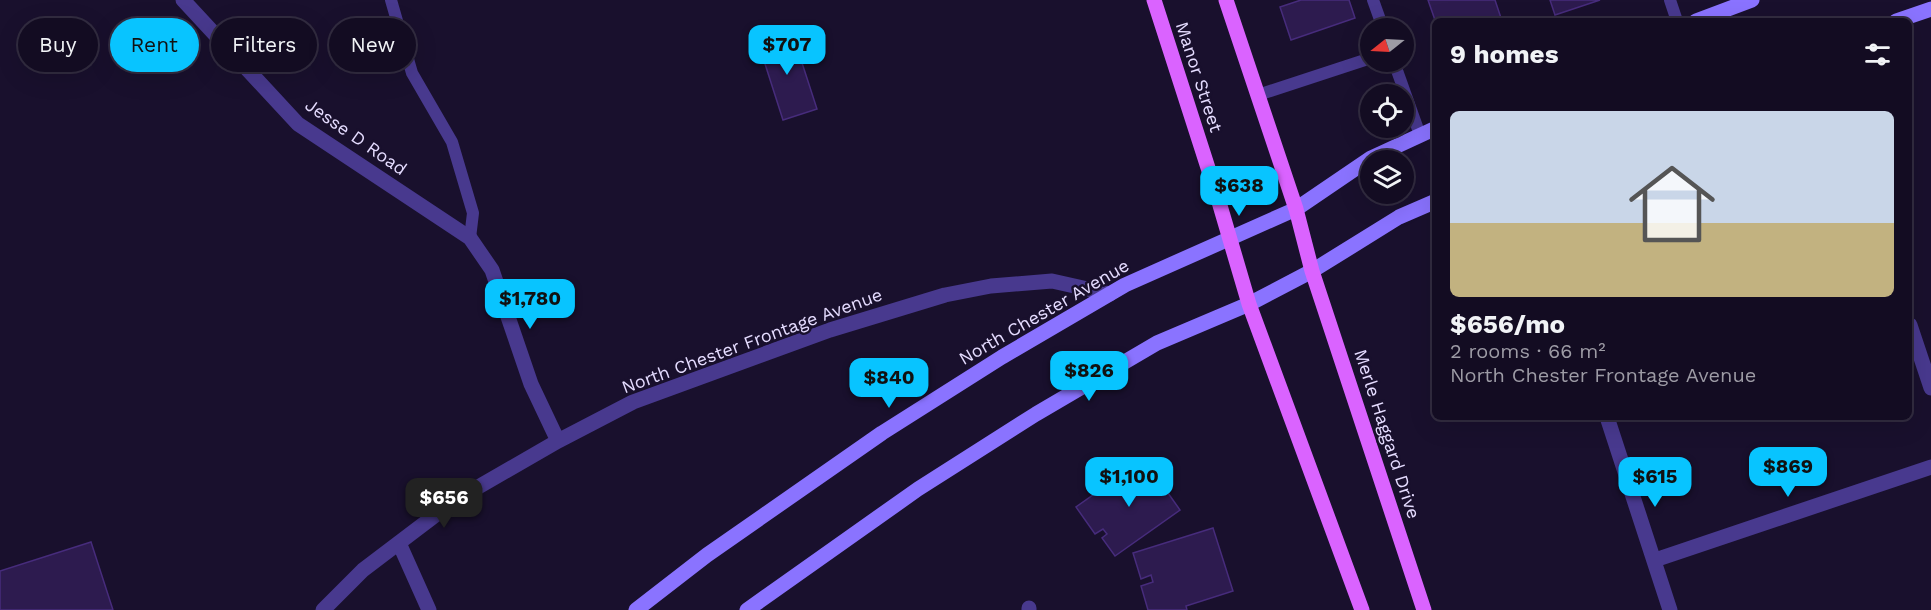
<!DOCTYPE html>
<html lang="en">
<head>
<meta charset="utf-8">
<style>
	body { margin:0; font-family:"Work Sans",sans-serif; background:#201a2f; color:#f1f3f6; height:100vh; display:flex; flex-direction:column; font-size:22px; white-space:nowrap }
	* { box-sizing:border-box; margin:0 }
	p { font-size:20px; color:#9d9ba5 }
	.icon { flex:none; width:33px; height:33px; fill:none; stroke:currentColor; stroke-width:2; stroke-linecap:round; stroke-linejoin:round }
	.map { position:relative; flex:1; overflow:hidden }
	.drawer { position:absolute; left:1432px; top:18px; width:480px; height:402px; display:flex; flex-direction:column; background:#130c22; border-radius:9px; box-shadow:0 6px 24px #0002,0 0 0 2px #322c40 }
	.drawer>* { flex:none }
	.top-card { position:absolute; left:18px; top:18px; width:570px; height:54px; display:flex; gap:12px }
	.needle { width:39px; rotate:252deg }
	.tools { position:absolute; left:1360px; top:18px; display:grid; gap:12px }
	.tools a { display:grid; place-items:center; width:54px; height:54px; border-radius:50%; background:#130c22; box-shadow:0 6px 24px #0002,0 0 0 2px #322c40; font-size:30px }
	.price { position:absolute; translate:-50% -51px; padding:0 14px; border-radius:12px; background:#08c4ff; color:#111; font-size:20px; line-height:39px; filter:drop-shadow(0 2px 3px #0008) }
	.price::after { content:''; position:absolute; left:50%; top:36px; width:18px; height:14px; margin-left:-9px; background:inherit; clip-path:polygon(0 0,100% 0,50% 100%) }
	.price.on { background:#222; color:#fff }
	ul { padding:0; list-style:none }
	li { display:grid; align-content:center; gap:12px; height:318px; padding:0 18px }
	li span { display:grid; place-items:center; height:186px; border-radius:9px; color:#555 }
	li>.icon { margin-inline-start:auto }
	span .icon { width:108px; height:108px; fill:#fffc; stroke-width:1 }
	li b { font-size:26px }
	h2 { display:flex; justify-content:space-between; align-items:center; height:72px; padding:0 18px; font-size:26px }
	.tag { padding:0 21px; border-radius:27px; background:#130c22; box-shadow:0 6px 24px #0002,0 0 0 2px #322c40; font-size:21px; line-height:54px }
	.tag.on { background:#08c4ff; color:#111 }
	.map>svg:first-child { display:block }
	.building { fill:#2d1b4f; stroke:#472c7c; stroke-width:1.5 }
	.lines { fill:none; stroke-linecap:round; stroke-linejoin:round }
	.service { stroke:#48398e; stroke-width:12 }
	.minor { stroke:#48398e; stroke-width:15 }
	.secondary { stroke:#8a73ff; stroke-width:15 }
	.primary { stroke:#da63ff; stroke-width:15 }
	.labels { text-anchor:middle; stroke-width:5; stroke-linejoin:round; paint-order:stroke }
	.street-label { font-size:18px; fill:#e5dcff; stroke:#19102d }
</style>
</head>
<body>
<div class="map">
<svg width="1931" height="610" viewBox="0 0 1931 610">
	<rect width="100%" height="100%" fill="#19102d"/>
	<path class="building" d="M 1301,0 L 1349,0 L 1355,18 L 1291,40 L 1280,7 Z
		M 1428,0 L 1495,0 L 1502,21 L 1436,21 L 1436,23 Z
		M 1550,0 L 1600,0 L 1555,15 Z
		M 792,32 L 817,109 L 783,120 L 758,42 Z
		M 1144,459 L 1180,510 L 1115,556 L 1102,538 L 1107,534 L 1103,529 L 1095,534 L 1076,507 Z
		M 1213,528 L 1233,591 L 1186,606 L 1187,610 L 1148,610 L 1141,586 L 1153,582 L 1151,575 L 1141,579 L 1133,553 Z
		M 91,542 L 113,610 L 0,610 L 0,571 Z"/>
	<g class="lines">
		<path class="service" d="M 391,0 L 412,73 L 452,142 L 473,213 L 470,238
			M 1373,0 L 1383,28
			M 1670,0 L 1677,21
			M 1394,62 L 1420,135
			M 1258,95 L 1371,58"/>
		<path class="minor" d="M 183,0 L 298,124 L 470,238 L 492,270 L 531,384 L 558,441
			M 1910,325 L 1931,388
			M 1607,417 L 1670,610
			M 399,543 L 429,610
			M 1655,560 L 1931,467
			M 1029,608 L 1029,610
			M 323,610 L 363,570 L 454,501 L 558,441 L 633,402 L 830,330 L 945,295 L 991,286 L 1052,281 L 1110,294"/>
		<path class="secondary" d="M 1696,21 L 1752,0
			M 1896,21 L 1931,9
			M 636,610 L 707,555 L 882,433 L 1002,357 L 1125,285 L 1296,209 L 1371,158 L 1436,128
			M 747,610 L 918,489 L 1036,414 L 1157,343 L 1249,304 L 1312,271 L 1399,217 L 1436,201"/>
		<path class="primary" d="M 1154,0 L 1219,202 L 1249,304 L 1362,610
			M 1226,0 L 1296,209 L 1312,271 L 1424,610"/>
	</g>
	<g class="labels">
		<g class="street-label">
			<text transform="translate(1199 77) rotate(72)" y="6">Manor Street</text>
			<text transform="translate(356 137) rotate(35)" y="6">Jesse D Road</text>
			<text transform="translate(1044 312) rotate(-30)" y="6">North Chester Avenue</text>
			<text transform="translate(752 341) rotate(-20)" y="6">North Chester Frontage Avenue</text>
			<text transform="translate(1387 434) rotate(72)" y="6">Merle Haggard Drive</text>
		</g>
	</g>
</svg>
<div class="tools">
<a><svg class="needle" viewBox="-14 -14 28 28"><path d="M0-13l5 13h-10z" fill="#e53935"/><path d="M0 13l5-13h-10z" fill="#9d9ba5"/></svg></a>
<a><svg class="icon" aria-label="locate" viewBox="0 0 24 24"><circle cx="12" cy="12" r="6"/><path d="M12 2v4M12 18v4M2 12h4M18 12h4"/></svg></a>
<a><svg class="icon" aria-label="layers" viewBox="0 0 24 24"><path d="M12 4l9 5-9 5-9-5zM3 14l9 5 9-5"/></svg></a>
</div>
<b class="price" style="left:787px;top:76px">$707</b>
<b class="price" style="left:1239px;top:217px">$638</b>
<b class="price" style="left:530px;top:330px">$1,780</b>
<b class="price" style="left:1089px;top:402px">$826</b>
<b class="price" style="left:889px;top:409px">$840</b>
<b class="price" style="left:1788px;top:498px">$869</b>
<b class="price" style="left:1129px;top:508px">$1,100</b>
<b class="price" style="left:1655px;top:508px">$615</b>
<b class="price on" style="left:444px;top:529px">$656</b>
<div class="top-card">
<a class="tag">Buy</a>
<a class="tag on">Rent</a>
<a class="tag">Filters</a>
<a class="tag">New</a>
</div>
<section class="drawer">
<h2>9 homes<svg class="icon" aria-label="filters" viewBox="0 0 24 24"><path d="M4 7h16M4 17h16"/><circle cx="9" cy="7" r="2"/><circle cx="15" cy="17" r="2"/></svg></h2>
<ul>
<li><span style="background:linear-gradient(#c9d6e8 60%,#c2b280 0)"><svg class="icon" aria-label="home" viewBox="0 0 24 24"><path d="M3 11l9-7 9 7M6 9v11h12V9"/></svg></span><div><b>$656/mo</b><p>2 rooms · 66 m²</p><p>North Chester Frontage Avenue</p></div></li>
</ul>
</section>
</div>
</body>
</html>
